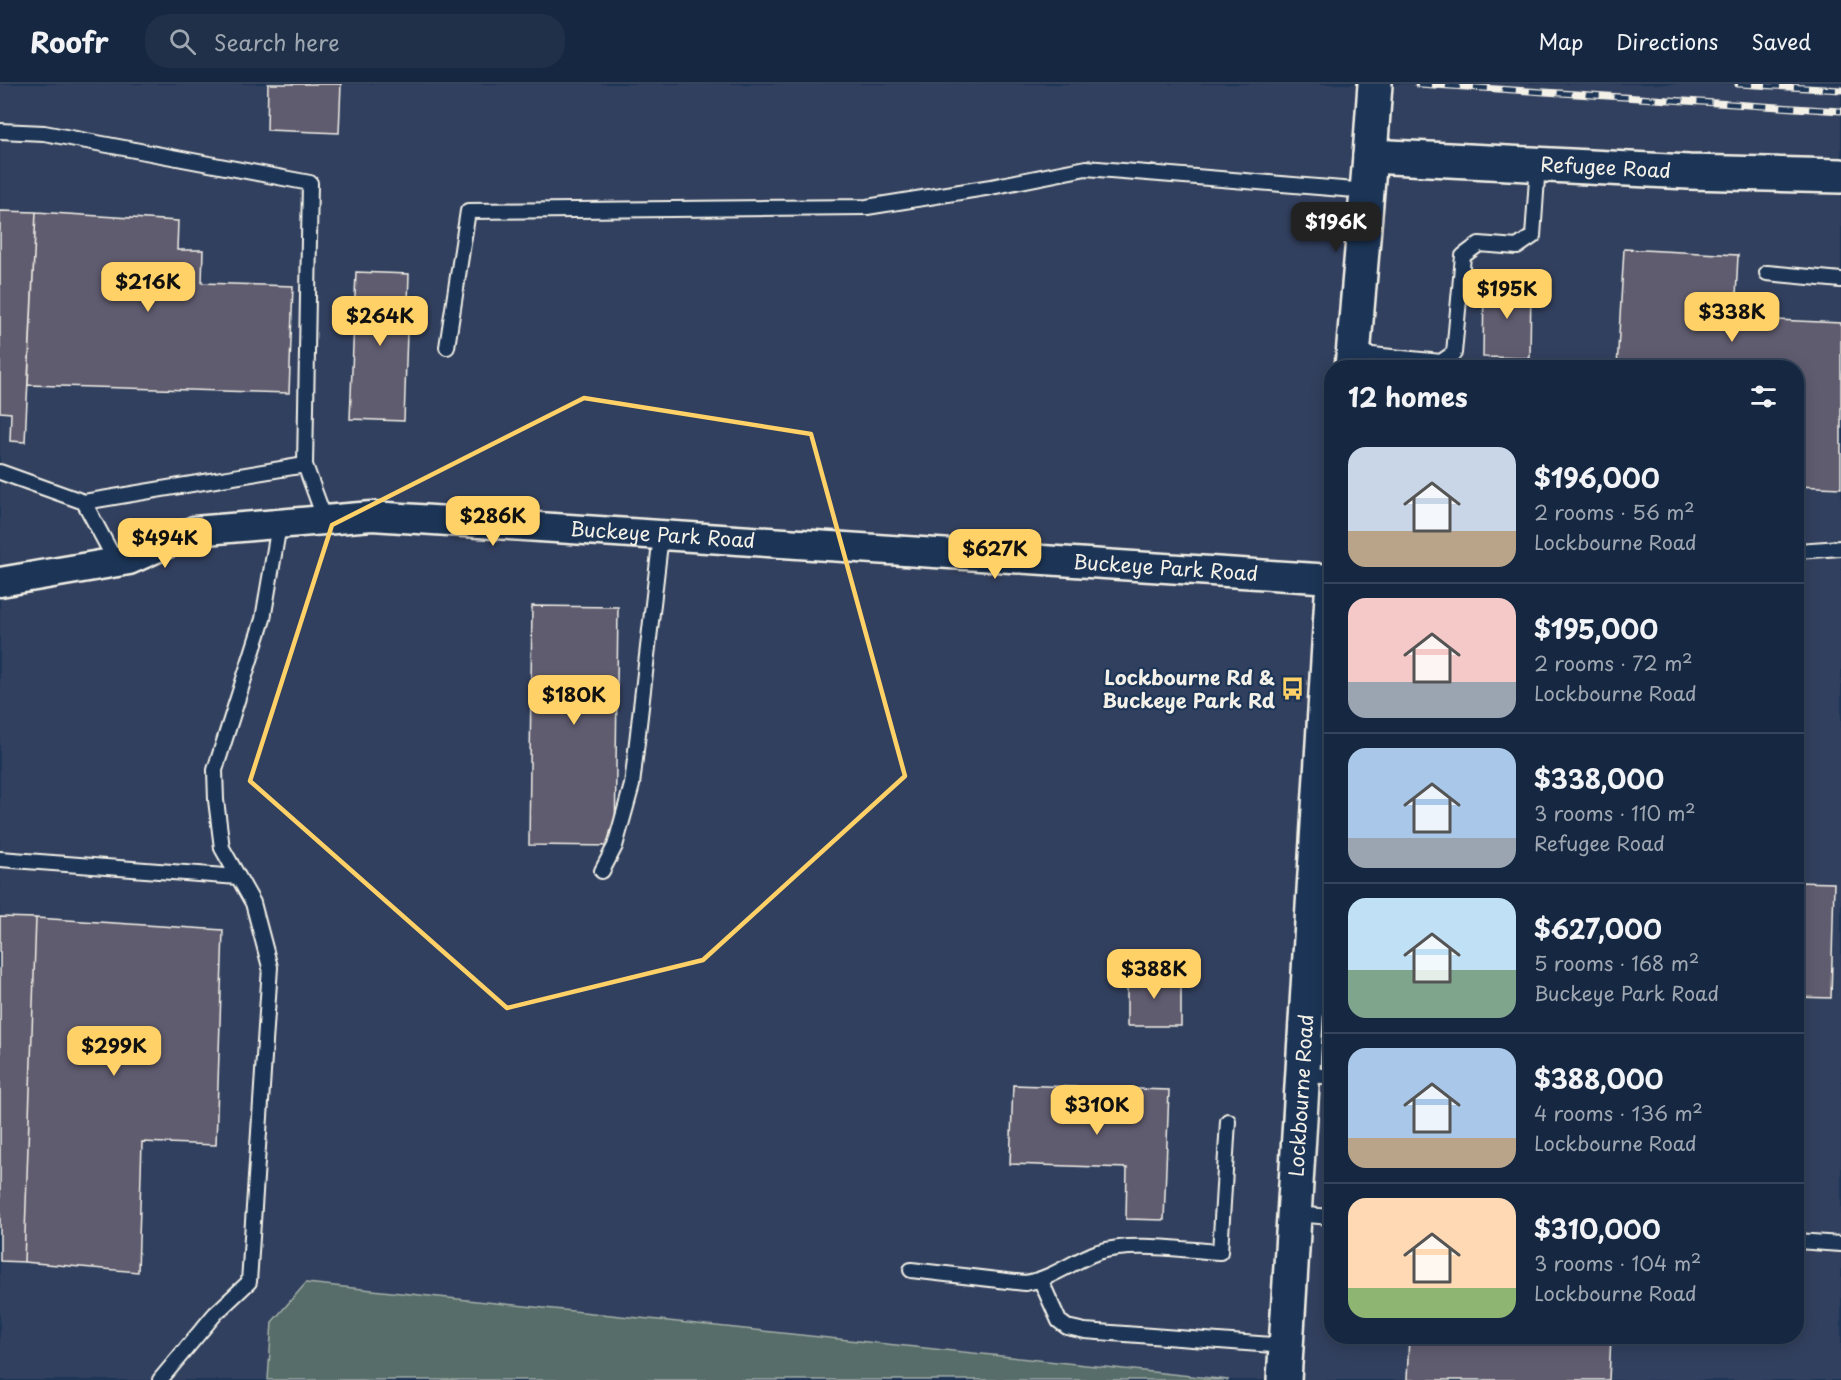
<!DOCTYPE html>
<html lang="en">
<head>
<meta charset="utf-8">
<style>
	body { margin:0; font-family:"Playpen Sans",sans-serif; background:#1f3048; color:#f1f3f6; height:100vh; display:flex; flex-direction:column; font-size:22px; white-space:nowrap }
	* { box-sizing:border-box; margin:0 }
	p { font-size:20px; color:#9ea6b1 }
	.icon { flex:none; width:33px; height:33px; fill:none; stroke:currentColor; stroke-width:2; stroke-linecap:round; stroke-linejoin:round }
	.map { position:relative; flex:1; overflow:hidden }
	.panel { position:absolute; left:1324px; top:276px; width:480px; height:984px; display:flex; flex-direction:column; background:#162841; border-radius:24px; box-shadow:0 3px 15px #0003,0 0 0 2px #35445a }
	.panel>* { flex:none }
	.price { position:absolute; translate:-50% -51px; padding:0 14px; border-radius:12px; background:#ffd166; color:#111; font-size:20px; line-height:39px; filter:drop-shadow(0 2px 3px #0008) }
	.price::after { content:''; position:absolute; left:50%; top:36px; width:18px; height:14px; margin-left:-9px; background:inherit; clip-path:polygon(0 0,100% 0,50% 100%) }
	.price.current { background:#222; color:#fff }
	ul { padding:0; list-style:none }
	li { display:flex; align-items:center; gap:18px; height:150px; padding:0 24px }
	li+li { border-top:2px solid #35445a }
	li span { display:grid; place-items:center; flex:none; width:168px; height:120px; border-radius:18px; color:#555 }
	li>.icon { margin-inline-start:auto }
	span .icon { width:72px; height:72px; fill:#fffc; stroke-width:1 }
	li b { font-size:26px }
	h2 { display:flex; justify-content:space-between; align-items:center; height:72px; padding:0 24px; font-size:26px }
	header { display:flex; align-items:center; gap:36px; box-sizing:border-box; height:84px; padding:0 30px; background:#162841; border-bottom:2px solid #35445a }
	header strong { font-size:28px }
	nav { display:flex; gap:33px; margin-inline-start:auto; font-size:21px }
	.search { width:420px; height:54px; background:#1f3048; display:flex; align-items:center; gap:15px; box-sizing:border-box; padding:0 21px; border-radius:24px; color:#9ea6b1; font-size:22px }
	.map>svg:first-child { display:block }
	.built { fill:#31415e; fill-rule:evenodd }
	.green { fill:#566d69; stroke:#a5afa8; stroke-width:1.5 }
	.building { fill:#605c6f; stroke:#f4f1e8; stroke-width:1.5 }
	.lines { fill:none; stroke-linecap:round; stroke-linejoin:round }
	.lane-casing { stroke:#f4f1e8; stroke-width:18 }
	.street-casing { stroke:#f4f1e8; stroke-width:33 }
	.secondary-casing { stroke:#f4f1e8; stroke-width:38 }
	.lane { stroke:#1d3557; stroke-width:14 }
	.street { stroke:#1d3557; stroke-width:28 }
	.secondary { stroke:#1d3557; stroke-width:33 }
	.rail-casing { stroke:#f4f1e8; stroke-width:7 }
	.rail { stroke:#1d3557; stroke-width:4.5; stroke-dasharray:14; stroke-linecap:butt }
	.marked { fill:none; stroke:#ffd166; stroke-width:4.5; stroke-linejoin:round }
	.labels { text-anchor:middle; stroke-width:4.5; stroke-linejoin:round; paint-order:stroke }
	.street-label { font-size:20px; fill:#f4f1e8; stroke:#1d3557 }
	.poi-label { font-size:20px; font-weight:bold; fill:#f4f1e8; stroke:#1d3557; text-anchor:end }
</style>
</head>
<body>
<header>
<strong>Roofr</strong>
<div class="search"><svg class="icon" aria-label="search" viewBox="0 0 24 24"><circle cx="10" cy="10" r="6"/><path d="M15 15l6 6"/></svg>Search here</div>
<nav><a>Map</a><a>Directions</a><a>Saved</a></nav>
</header>
<div class="map">
<svg width="1841" height="1296" viewBox="0 0 1841 1296">
	<rect width="100%" height="100%" fill="#1d3557"/>
	<filter id="ink" filterUnits="userSpaceOnUse"><feTurbulence type="fractalNoise" baseFrequency=".0167" numOctaves="2"/><feDisplacementMap in="SourceGraphic" scale="12" xChannelSelector="R" yChannelSelector="G"/><feConvolveMatrix kernelMatrix="1 2 1 2 8 2 1 2 1" color-interpolation-filters="sRGB"/></filter>
	<g filter="url(#ink)">
		<path class="built" d="M 0,0 L 1841,0 L 1841,1296 L 1229,1296 L 306,1199 L 272,1238 L 268,1296 L 0,1296 ZM 1332,284 L 1797,284 L 1797,1252 L 1332,1252 Z"/>
		<path class="green" d="M 306,1199 L 1229,1296 L 268,1296 L 272,1238 Z"/>
		<path class="building" d="M 268,0 L 341,0 L 339,49 L 267,46 Z
			M 0,127 L 36,128 L 25,358 L 10,357 L 11,329 L 0,328 Z
			M 36,128 L 178,137 L 177,166 L 203,166 L 202,199 L 293,202 L 289,309 L 28,301 Z
			M 1624,165 L 1738,171 L 1735,234 L 1841,239 L 1841,404 L 1797,402 L 1797,284 L 1617,284 Z
			M 356,188 L 409,190 L 404,337 L 350,335 Z
			M 1484,198 L 1531,199 L 1530,274 L 1483,273 Z
			M 532,522 L 618,523 L 615,762 L 529,761 Z
			M 1797,798 L 1834,799 L 1831,914 L 1797,913 Z
			M 0,833 L 36,834 L 24,1178 L 0,1177 Z
			M 36,834 L 223,846 L 216,1061 L 142,1058 L 138,1188 L 24,1178 Z
			M 1127,891 L 1181,891 L 1181,942 L 1127,942 Z
			M 1013,1001 L 1169,1006 L 1164,1136 L 1126,1135 L 1127,1084 L 1010,1080 Z
			M 1409,1252 L 1611,1252 L 1609,1296 L 1407,1296 Z"/>
		<g class="lines">
			<defs>
				<path id="lane" d="M 0,47 L 44,49 L 310,99 L 305,381
					M 1767,189 L 1841,196
					M 447,263 L 468,127 L 867,123 L 991,103 L 1086,84 L 1367,107
					M 1353,269 L 1441,278 L 1454,269 L 1463,172 L 1479,160 L 1517,163 L 1533,152 L 1538,80
					M 0,388 L 84,418 L 116,478
					M 84,418 L 305,381 L 325,436
					M 1797,467 L 1841,464
					M 0,775 L 238,793
					M 602,787 L 615,762 L 632,701 L 661,451
					M 1302,990 L 1332,993
					M 1293,1130 L 1332,1133
					M 1797,1157 L 1841,1160
					M 911,1186 L 1025,1199 C 1052,1195 1073,1177 1098,1168 C 1133,1157 1183,1166 1220,1168 L 1228,1037
					M 1041,1197 L 1059,1237 L 1067,1243 L 1085,1247 L 1286,1262
					M 160,1296 L 215,1230 L 249,1198 L 270,883 L 253,819 L 222,764 L 216,716 L 215,686 L 263,535 L 279,441"/>
				<g id="street">
					<path id="s1" d="M 0,498 L 129,476 L 194,447 L 372,432 L 1332,495"/>
				</g>
				<g id="secondary">
					<path id="s2" d="M 1370,72 L 1689,88 L 1841,92"/>
					<path d="M 1352,284 L 1370,72 L 1375,0"/>
					<path id="s3" d="M 1284,1296 L 1332,512"/>
				</g>
			</defs>
			<use href="#lane" class="lane-casing"/>
			<use href="#street" class="street-casing"/>
			<use href="#secondary" class="secondary-casing"/>
			<use href="#lane" class="lane"/>
			<use href="#street" class="street"/>
			<use href="#secondary" class="secondary"/>
			<defs>
				<path id="rail" d="M 1418,0 L 1841,27
					M 1738,0 L 1841,6"/>
			</defs>
			<use href="#rail" class="rail-casing"/>
			<use href="#rail" class="rail"/>
		</g>
	</g>
	<path class="marked" d="M 584,314 L 811,350 L 905,692 L 703,876 L 507,924 L 250,697 L 332,441 Z"/>
	<defs>
		<symbol id="bus-bare" viewBox="-9 -9 18 18"><path d="M-5-6H5V4H4V6H2V4H-2V6H-4V4H-5ZM-3.5-4V0h7V-4ZM-3.5 1.2v1.5H-2V1.2ZM2 1.2v1.5H3.5V1.2Z" fill="#ffd166" stroke="#1d3557" stroke-width="2.5" paint-order="stroke"/></symbol>
	</defs>
	<g fill-rule="evenodd">
		<use href="#bus-bare" x="1276" y="588" width="33" height="33"/>
	</g>
	<g class="labels">
		<g class="street-label">
			<text dy="7" stroke="none"><textPath href="#s2" startOffset="236">Refugee Road</textPath></text>
			<text dy="7" stroke="none"><textPath href="#s1" startOffset="672">Buckeye Park Road</textPath></text>
			<text dy="7" stroke="none"><textPath href="#s1" startOffset="1176">Buckeye Park Road</textPath></text>
			<text dy="7" stroke="none"><textPath href="#s3" startOffset="285">Lockbourne Road</textPath></text>
		</g>
		<g class="poi-label">
			<text x="1275" y="601">Lockbourne Rd &amp;<tspan x="1275" dy="23">Buckeye Park Rd</tspan></text>
		</g>
	</g>
</svg>
<b class="price current" style="left:1336px;top:169px">$196K</b>
<b class="price" style="left:148px;top:229px">$216K</b>
<b class="price" style="left:1507px;top:236px">$195K</b>
<b class="price" style="left:1732px;top:259px">$338K</b>
<b class="price" style="left:380px;top:263px">$264K</b>
<b class="price" style="left:493px;top:463px">$286K</b>
<b class="price" style="left:165px;top:485px">$494K</b>
<b class="price" style="left:995px;top:496px">$627K</b>
<b class="price" style="left:574px;top:642px">$180K</b>
<b class="price" style="left:1154px;top:916px">$388K</b>
<b class="price" style="left:114px;top:993px">$299K</b>
<b class="price" style="left:1097px;top:1052px">$310K</b>
<section class="panel">
<h2>12 homes<svg class="icon" aria-label="filters" viewBox="0 0 24 24"><path d="M4 7h16M4 17h16"/><circle cx="9" cy="7" r="2"/><circle cx="15" cy="17" r="2"/></svg></h2>
<ul>
<li><span style="background:linear-gradient(#c9d6e8 70%,#b9a48a 0)"><svg class="icon" aria-label="home" viewBox="0 0 24 24"><path d="M3 11l9-7 9 7M6 9v11h12V9"/></svg></span><div><b>$196,000</b><p>2 rooms · 56 m²</p><p>Lockbourne Road</p></div></li>
<li><span style="background:linear-gradient(#f6c9c9 70%,#9aa5b1 0)"><svg class="icon" aria-label="home" viewBox="0 0 24 24"><path d="M3 11l9-7 9 7M6 9v11h12V9"/></svg></span><div><b>$195,000</b><p>2 rooms · 72 m²</p><p>Lockbourne Road</p></div></li>
<li><span style="background:linear-gradient(#a9c7e8 75%,#9aa5b1 0)"><svg class="icon" aria-label="home" viewBox="0 0 24 24"><path d="M3 11l9-7 9 7M6 9v11h12V9"/></svg></span><div><b>$338,000</b><p>3 rooms · 110 m²</p><p>Refugee Road</p></div></li>
<li><span style="background:linear-gradient(#bfe0f5 60%,#7fa58c 0)"><svg class="icon" aria-label="home" viewBox="0 0 24 24"><path d="M3 11l9-7 9 7M6 9v11h12V9"/></svg></span><div><b>$627,000</b><p>5 rooms · 168 m²</p><p>Buckeye Park Road</p></div></li>
<li><span style="background:linear-gradient(#a9c7e8 75%,#b9a48a 0)"><svg class="icon" aria-label="home" viewBox="0 0 24 24"><path d="M3 11l9-7 9 7M6 9v11h12V9"/></svg></span><div><b>$388,000</b><p>4 rooms · 136 m²</p><p>Lockbourne Road</p></div></li>
<li><span style="background:linear-gradient(#ffd9b3 75%,#8fb573 0)"><svg class="icon" aria-label="home" viewBox="0 0 24 24"><path d="M3 11l9-7 9 7M6 9v11h12V9"/></svg></span><div><b>$310,000</b><p>3 rooms · 104 m²</p><p>Lockbourne Road</p></div></li>
</ul>
</section>
</div>
</body>
</html>
